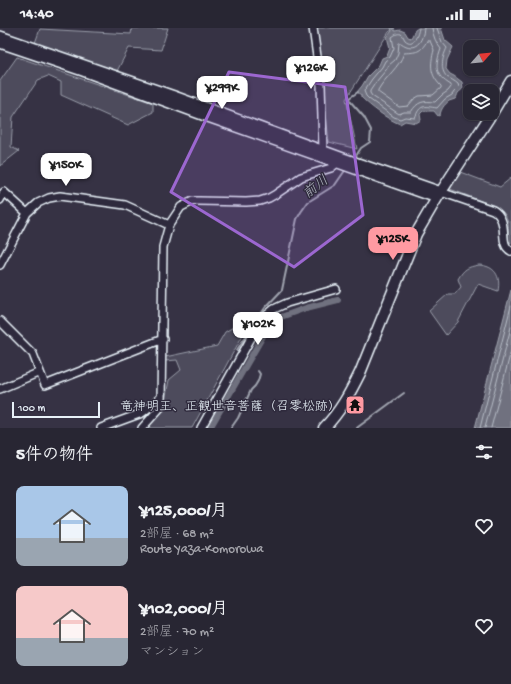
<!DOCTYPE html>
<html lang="ja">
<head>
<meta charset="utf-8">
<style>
	body { margin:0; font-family:"Gochi Hand","Klee One",sans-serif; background:#34323f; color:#f1f3f6; height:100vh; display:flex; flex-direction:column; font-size:15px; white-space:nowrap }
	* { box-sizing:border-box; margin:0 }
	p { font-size:13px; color:#a5a5ac }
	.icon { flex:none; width:22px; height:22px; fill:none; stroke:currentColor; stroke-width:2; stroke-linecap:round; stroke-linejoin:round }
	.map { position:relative; height:400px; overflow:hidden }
	.side { display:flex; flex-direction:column; background:#282633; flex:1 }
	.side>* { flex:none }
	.needle { width:26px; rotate:63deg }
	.fabs { position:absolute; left:463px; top:12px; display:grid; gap:8px }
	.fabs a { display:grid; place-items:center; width:36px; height:36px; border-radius:8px; background:#282633; box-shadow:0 1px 3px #0004,0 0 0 1px #44434e; font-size:20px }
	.scale { position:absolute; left:12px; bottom:10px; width:88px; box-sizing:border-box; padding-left:4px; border:2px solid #e8f1f8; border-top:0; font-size:11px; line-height:14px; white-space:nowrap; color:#e8f1f8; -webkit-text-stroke:3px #2f2a3d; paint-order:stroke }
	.price { position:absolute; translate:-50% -34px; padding:0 9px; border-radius:8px; background:#fff; color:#222; font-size:13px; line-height:26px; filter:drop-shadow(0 1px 2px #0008) }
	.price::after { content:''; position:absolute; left:50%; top:24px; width:12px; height:9px; margin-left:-6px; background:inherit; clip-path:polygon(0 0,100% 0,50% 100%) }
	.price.current { background:#ff9aa2; color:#111 }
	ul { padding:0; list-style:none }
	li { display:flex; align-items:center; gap:12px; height:100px; padding:0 16px }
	li span { display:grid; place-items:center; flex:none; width:112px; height:80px; border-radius:8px; color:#555 }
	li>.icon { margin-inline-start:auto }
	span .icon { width:48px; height:48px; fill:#fffc; stroke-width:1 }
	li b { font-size:17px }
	h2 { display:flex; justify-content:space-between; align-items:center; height:48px; padding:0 16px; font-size:17px }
	.status { display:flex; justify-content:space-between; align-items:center; height:28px; padding:0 20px; background:#282633; direction:ltr }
	.status svg { height:11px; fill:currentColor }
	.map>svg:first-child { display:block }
	.green { fill:#4d4b5c; stroke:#9a9eaa }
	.water { fill:#70717f; stroke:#a0a4af }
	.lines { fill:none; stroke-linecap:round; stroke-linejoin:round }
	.shore { stroke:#b8bec8; stroke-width:1 }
	.stream { stroke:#a0a4af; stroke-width:2 }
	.canal { stroke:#70717f; stroke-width:6 }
	.minor-casing { stroke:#e8f1f8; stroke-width:10 }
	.tertiary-casing { stroke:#e8f1f8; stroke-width:12 }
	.secondary-casing { stroke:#e8f1f8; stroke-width:13 }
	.minor { stroke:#2f2a3d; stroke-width:7 }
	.tertiary { stroke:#2f2a3d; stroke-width:9 }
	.secondary { stroke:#2f2a3d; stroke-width:10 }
	.marked { fill:#9c67d0; fill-opacity:0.2; stroke:#9c67d0; stroke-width:3; stroke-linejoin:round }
	.labels { text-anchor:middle; stroke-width:3; stroke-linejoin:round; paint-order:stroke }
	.poi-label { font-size:13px; fill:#e8f1f8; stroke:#2f2a3d; text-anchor:end }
	.water-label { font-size:14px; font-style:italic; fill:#b2b7c2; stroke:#2f2a3d }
</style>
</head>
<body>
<div class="status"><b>14:40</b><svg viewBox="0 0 49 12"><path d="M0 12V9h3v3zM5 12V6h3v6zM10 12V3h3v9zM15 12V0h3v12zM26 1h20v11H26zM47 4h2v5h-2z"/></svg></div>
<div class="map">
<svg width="511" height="400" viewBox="0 0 511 400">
	<rect width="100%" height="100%" fill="#363244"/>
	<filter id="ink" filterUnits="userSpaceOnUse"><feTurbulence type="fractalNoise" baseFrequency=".025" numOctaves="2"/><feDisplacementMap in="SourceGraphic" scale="8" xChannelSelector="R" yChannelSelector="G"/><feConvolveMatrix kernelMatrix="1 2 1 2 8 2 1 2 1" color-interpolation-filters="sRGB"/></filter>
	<g filter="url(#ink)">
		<path class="green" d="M 132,0 L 168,0 L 161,22 L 129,20 L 117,43 L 35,15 L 40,1 L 131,6 Z
			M 317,0 L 395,0 L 389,4 L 346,71 L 357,121 L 329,114 Z
			M 17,29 L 153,75 L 153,84 L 128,97 L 61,67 L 61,54 L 48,48 L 38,52 L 13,89 L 11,119 L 19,123 L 0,138 L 0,53 Z
			M 460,144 L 500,159 L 511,150 L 511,215 L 508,212 C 509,197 510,188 497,179 L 450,161 Z
			M 479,237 C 495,238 501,248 498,263 L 478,256 L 458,294 L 446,307 L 429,283 L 448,266 L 455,266 L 461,259 L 458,251 C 464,241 467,239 479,237 Z
			M 235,298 L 246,301 L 192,400 L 146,400 L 164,378 L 169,352 L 181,342 L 177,332 L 165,333 L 165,329 L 217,318 L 225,304 Z"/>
		<path class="water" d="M 391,0 L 393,0 L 395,3 L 400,2 L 405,4 L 408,9 L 411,10 L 415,2 L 418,0 L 441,0 L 445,12 L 453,19 L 447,32 L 446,41 L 450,46 L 454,48 L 462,54 L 463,60 C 462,62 460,63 458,65 C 457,67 457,69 455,71 C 453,72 451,72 449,73 C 444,77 441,81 440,87 L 438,88 L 434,83 L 423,83 L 420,86 L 421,92 L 416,95 L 405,93 L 400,96 C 387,91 371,79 361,69 L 361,67 L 357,64 L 362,58 L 368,48 L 379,37 L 382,30 L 387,28 L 390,20 L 387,9 L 392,3 Z
			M 511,262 L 511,400 L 475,400 Z"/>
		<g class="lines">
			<path class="shore" d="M 419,0 C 418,6 414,20 405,12 C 403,9 404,8 401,6 C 397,5 395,7 392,9 L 394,20 L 390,29 L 385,33 L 382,39 L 372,51 L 364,63 L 366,68 L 369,71 L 394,89 L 400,91 L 405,89 L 415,90 C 420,76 424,78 437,80 L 445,71 L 452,67 L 454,64 L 459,59 L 458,56 C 455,53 450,51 447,49 C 439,41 443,28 447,20 L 442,14 L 437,0
				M 424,0 C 423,14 415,25 401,15 L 399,15 L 398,25 L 395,32 L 389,37 L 386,42 L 376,54 L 370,63 L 370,65 L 372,68 L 399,86 L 404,84 L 411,84 C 418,73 423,73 435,74 L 442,67 L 448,63 L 451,59 L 451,57 C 434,47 435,38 441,21 C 436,15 433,8 432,0
				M 427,13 L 430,13 L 434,22 C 430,37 430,47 441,58 L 441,60 L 433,67 L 419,68 L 414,71 L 408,78 L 399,79 L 378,64 L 378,62 C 386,48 399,40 404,25 C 417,24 420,25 427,13 Z
				M 480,400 L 511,278
				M 485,400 L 511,299
				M 491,400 L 511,323"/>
			<path class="stream" d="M 354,131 L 361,120 L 370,114 L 371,102 L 364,89 L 350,73 L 349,70 L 358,64
				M 239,324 L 237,322 L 253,297 L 265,280 L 282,262 L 294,205 L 297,191 L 301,184 L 308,174 L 335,157 L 346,141
				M 231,400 L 238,390 L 251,362 L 255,358 L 258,353 L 260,346 L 258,343
				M 357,400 L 358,399 L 404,365"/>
			<path class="canal" d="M 210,400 L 270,296 L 281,289 L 306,280 L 338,272"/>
			<defs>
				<path id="minor" d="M 313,0 L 321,57 L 323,122
					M 441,164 L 493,182 C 511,193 497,216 511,223
					M 0,172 L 4,164 L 27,185
					M 0,237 L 27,185 L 38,175 L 49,170 L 60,168 L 125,177 L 169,197
					M 0,293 L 33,326 L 45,357 L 163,311
					M 0,361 L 40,344
					M 101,400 L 142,385 L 151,378 L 161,369
					M 142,400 L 160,380 L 161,376 L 163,219 L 169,197 L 181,179 L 193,173 L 199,173 L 246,174 L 260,173 L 269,170 L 276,166 L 301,149 L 331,140 L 337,135
					M 201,400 L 261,292 L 274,281 L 287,275 L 336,261"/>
				<path id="tertiary" d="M 0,8 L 174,68 L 343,130 L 441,164
					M 0,15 L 83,43 L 208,89 L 437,170"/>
				<path id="secondary" d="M 492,85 L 511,53
					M 324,400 C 340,384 350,365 360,345 L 416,206 L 437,170 L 492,85"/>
			</defs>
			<use href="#minor" class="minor-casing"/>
			<use href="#tertiary" class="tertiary-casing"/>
			<use href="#secondary" class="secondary-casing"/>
			<use href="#minor" class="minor"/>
			<use href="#tertiary" class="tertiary"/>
			<use href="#secondary" class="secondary"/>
		</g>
	</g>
	<path class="marked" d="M 229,44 L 345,59 L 363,187 L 294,239 L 171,164 Z"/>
	<defs>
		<symbol id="temple-square" viewBox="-11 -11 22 22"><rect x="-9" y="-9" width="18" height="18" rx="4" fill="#ff9aa2" stroke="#2f2a3d"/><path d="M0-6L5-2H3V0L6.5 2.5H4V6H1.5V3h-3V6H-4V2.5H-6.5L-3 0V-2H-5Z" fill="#111"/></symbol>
	</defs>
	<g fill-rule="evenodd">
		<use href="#temple-square" x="344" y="366" width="22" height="22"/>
	</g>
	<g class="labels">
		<g class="poi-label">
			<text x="341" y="382">竜神明王、正観世音菩薩（召零松跡）</text>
		</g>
		<g class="water-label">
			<text transform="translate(315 158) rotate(-38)" y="5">前川</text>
		</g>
	</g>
</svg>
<div class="fabs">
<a><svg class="needle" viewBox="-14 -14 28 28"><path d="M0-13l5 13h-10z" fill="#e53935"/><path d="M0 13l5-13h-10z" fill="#a5a5ac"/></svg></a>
<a><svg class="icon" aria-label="layers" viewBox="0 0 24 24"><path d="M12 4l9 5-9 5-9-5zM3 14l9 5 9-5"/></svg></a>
</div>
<div class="scale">100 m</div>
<b class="price" style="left:311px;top:62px">¥126K</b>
<b class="price" style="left:222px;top:82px">¥299K</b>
<b class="price" style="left:66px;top:159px">¥150K</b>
<b class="price current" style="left:393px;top:233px">¥125K</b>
<b class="price" style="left:258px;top:318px">¥102K</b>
</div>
<section class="side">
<h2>5件の物件<svg class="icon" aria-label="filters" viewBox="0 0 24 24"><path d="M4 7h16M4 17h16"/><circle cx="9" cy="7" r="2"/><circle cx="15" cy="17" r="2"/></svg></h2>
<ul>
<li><span style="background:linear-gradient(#a9c7e8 65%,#9aa5b1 0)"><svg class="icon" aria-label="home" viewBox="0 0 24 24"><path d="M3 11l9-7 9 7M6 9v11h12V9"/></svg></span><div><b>¥125,000/月</b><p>2部屋 · 68 m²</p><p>Route Yaza-Komorowa</p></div><svg class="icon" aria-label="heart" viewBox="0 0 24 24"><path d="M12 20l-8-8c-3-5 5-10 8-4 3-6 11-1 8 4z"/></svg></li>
<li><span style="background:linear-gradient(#f6c9c9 65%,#9aa5b1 0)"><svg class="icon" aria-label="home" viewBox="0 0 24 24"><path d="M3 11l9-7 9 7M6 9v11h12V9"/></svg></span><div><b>¥102,000/月</b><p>2部屋 · 70 m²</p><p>マンション</p></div><svg class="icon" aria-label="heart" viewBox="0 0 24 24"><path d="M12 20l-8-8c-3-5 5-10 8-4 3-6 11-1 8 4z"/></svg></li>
</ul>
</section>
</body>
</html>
